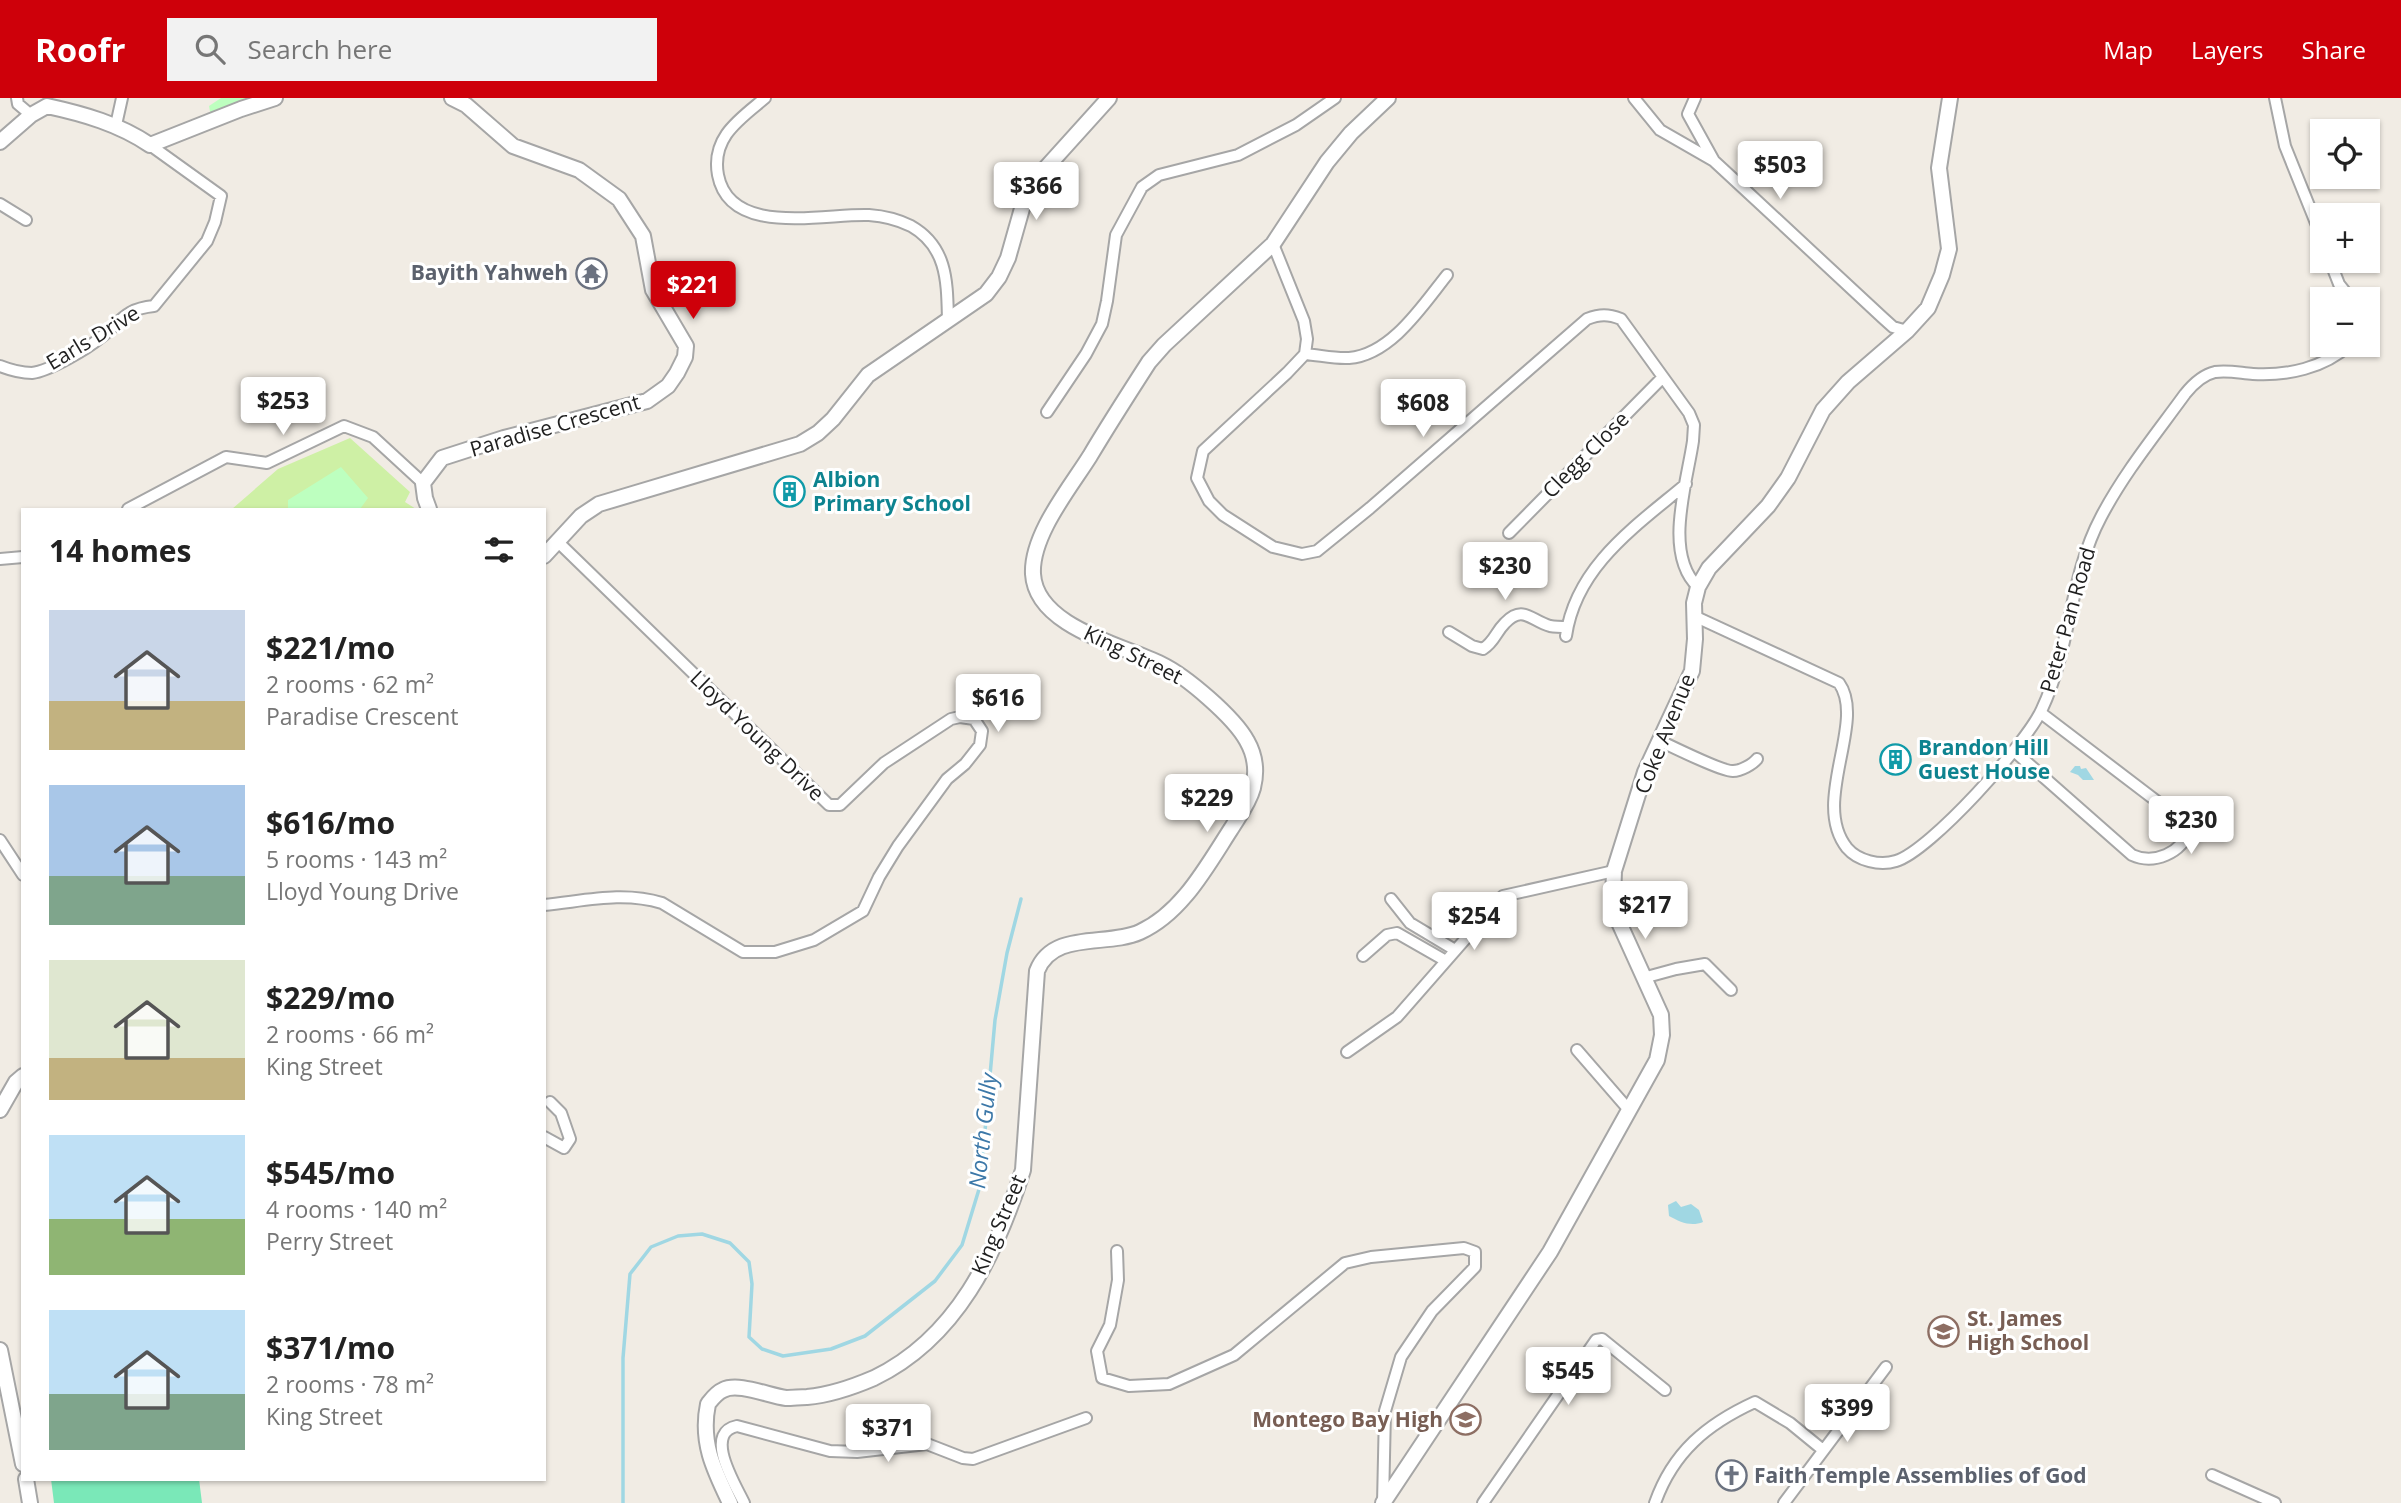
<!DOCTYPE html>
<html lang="en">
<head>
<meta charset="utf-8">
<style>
	body { margin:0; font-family:"Open Sans",sans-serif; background:#f2f2f2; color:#222; height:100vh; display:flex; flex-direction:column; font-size:26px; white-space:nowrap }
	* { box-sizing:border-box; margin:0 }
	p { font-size:23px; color:#767676 }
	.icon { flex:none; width:38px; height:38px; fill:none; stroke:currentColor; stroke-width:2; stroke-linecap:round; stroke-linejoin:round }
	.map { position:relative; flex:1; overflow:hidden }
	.panel { position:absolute; left:21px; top:410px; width:525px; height:973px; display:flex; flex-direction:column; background:#fff; border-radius:0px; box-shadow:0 2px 5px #0004 }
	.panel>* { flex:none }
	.buttons { position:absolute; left:2310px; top:21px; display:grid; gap:14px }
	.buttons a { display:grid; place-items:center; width:70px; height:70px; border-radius:0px; background:#fff; box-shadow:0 2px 5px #0004; font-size:35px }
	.price { position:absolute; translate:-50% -60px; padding:0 16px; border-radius:7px; background:#fff; color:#222; font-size:23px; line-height:46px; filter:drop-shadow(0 2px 4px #0008) }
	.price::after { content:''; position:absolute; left:50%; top:42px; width:21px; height:16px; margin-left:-10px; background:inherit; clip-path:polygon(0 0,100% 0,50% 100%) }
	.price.active { background:#ce000a; color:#fff }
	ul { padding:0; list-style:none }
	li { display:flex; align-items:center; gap:21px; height:175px; padding:0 28px }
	li span { display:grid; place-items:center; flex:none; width:196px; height:140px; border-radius:0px; color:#555 }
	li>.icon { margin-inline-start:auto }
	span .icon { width:84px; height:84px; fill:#fffc; stroke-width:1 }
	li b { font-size:30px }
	h2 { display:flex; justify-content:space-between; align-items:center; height:84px; padding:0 28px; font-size:30px }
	header { display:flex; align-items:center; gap:42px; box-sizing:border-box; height:98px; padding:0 35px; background:#ce000a; color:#fff }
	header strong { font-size:33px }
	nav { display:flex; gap:38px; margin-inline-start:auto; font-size:24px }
	.search { width:490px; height:63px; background:#f2f2f2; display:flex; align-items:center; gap:18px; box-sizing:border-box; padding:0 24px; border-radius:0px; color:#767676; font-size:26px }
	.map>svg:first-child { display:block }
	.grass { fill:#cef0a5 }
	.park { fill:#bdffbf }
	.pitch { fill:#7ae8b8 }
	.water { fill:#a0d7e3 }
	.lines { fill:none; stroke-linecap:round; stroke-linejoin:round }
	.stream { stroke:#a0d7e3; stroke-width:3.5 }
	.minor-casing { stroke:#a6a6a6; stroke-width:14 }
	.tertiary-casing { stroke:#a6a6a6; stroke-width:18 }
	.minor { stroke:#fff; stroke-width:10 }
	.tertiary { stroke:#fff; stroke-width:14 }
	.labels { text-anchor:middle; stroke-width:6; stroke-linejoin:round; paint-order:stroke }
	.worship-label { font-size:21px; font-weight:bold; fill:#5b616d; stroke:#fff; text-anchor:end }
	.street-label { font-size:21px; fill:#1f1f1f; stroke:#fff }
	.culture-label { font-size:21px; font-weight:bold; fill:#0d838f; stroke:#fff; text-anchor:start }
	.education-label { font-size:21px; font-weight:bold; fill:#785e54; stroke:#fff; text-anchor:start }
	.water-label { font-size:23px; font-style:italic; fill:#3c78a8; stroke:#fff }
</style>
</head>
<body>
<header>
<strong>Roofr</strong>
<div class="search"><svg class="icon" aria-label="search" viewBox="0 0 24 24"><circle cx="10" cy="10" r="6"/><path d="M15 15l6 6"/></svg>Search here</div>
<nav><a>Map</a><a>Layers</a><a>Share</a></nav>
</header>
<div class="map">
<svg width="2401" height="1405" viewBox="0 0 2401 1405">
	<rect width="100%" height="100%" fill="#f1ece4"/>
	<path class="grass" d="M 350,340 L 410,394 L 405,404 L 416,411 L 232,411 L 278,371 Z"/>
	<path class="park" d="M 221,0 L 265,0 L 211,19 L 209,8 Z
		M 341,369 L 368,400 L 360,411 L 288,411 L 288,402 Z"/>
	<path class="pitch" d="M 51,1381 L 199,1381 L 202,1405 L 54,1405 Z"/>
	<path class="water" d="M 2075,668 L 2080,668 L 2081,671 L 2086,670 L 2094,682 L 2083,682 L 2078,677 L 2070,674 Z
		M 1676,1103 L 1681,1109 L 1691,1106 L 1699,1112 L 1703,1124 C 1691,1129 1680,1124 1669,1118 L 1668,1107 Z"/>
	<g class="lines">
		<path class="stream" d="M 623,1405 L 623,1260 L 630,1176 L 651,1149 L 678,1138 L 702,1136 L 730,1145 L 749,1164 L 752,1186 L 749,1239 L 762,1251 L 783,1258 L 831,1251 L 865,1238 L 935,1183 L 962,1147 L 980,1088 L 995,922 L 1007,855 L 1021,801"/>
		<defs>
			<path id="minor" d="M 17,0 L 18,6 L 31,17
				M 765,0 C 740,21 711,39 718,77 C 730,140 825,115 869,117 C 883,118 899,122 911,128 C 948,149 947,185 948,222
				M 1634,0 L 1660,32 L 1714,63 L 1727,75 L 1883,220 L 1893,229 L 1907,233
				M 1695,0 L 1688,16 L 1714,63
				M 2275,0 L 2285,48 L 2322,140
				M 116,27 L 122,0
				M 0,106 L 26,122
				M 1273,146 L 1304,223 L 1307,241 L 1305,256 L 1287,275 L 1203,353 L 1197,380 L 1209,403 L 1223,417 L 1273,449 L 1302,456 L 1317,453 L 1370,410 L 1587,221 C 1600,216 1608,216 1621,221 L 1689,315 L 1694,327 L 1693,343 C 1687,385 1663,456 1698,489
				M 2330,163 L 2339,186 L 2351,201
				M 1305,256 C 1319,257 1335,261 1349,260 C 1391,257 1423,207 1447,177
				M 0,268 C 10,272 21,275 32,275 C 49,273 87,251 100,240 C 122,223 124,211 154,208 L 207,143 L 215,124 L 221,98 L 150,47
				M 1047,314 L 1086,256 L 1102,226 L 1107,203 L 1116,137 L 1142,89 L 1159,77 L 1238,57 L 1296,27 L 1335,0
				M 128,411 L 226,359 L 267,365 L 344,328 L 373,339 L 423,385
				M 1509,435 L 1663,279
				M 0,461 L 23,459
				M 1694,518 L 1839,585 C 1867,624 1810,704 1847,750 C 1858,763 1880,768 1896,763 C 1930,753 2027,645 2042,611 C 2071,550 2069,479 2101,419 C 2124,375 2156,336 2185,296 C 2193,286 2202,277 2215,274 C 2228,272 2240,275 2253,276 C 2287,278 2324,270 2349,247
				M 1449,534 L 1472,548 L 1483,551 C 1495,543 1495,535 1505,525 C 1523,506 1531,523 1550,528 C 1556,529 1562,529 1567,529
				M 1566,538 C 1576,468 1636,428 1686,386
				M 1660,643 C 1673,649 1723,674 1733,673 C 1741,673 1753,666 1757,661
				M 2014,653 L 2132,757 C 2154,767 2182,755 2189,732 L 2184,724 L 2041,615
				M 0,742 L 23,777
				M 1391,801 L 1410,825 L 1455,852
				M 544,807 C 585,803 622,793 662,805 L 743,854 L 775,854 L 814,842 L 863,813 L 879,779 L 898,748 L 947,681 L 965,666 L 980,647 L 982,633 L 974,621 L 960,619 L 951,621 L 884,665 L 840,707 L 829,707 L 557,443
				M 1363,858 L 1387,837 L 1397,835 L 1446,863
				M 1643,880 L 1676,871 L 1705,866 L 1731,892
				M 1577,952 L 1629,1012
				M 1347,954 L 1397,919 L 1503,798 L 1614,773
				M 544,1039 L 564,1050 L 570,1041 L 561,1015 L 550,1004
				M 1117,1153 L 1118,1182 L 1110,1227 L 1097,1253 L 1102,1280 L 1129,1288 L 1169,1286 L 1234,1257 L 1345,1165 L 1371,1159 L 1464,1150 L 1475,1154 L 1475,1169 L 1432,1213 L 1401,1259 L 1385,1313 L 1383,1405
				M 2212,1377 L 2275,1405
				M 744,1405 C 735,1386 703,1335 737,1328 L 830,1353 L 857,1354 L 927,1346 L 963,1360 L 973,1361 L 1086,1320
				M 1483,1405 L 1596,1242 L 1602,1241 L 1665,1292
				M 1655,1405 C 1673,1354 1707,1326 1755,1304 L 1790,1325 L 1823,1352
				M 1784,1405 L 1886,1269"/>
			<path id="tertiary" d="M 0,44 L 31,17 L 47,8 C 84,16 119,26 150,47 L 241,11 L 275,0
				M 429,411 L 425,400 L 423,385 L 442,360 L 504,340 L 647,303 L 668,288 L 677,275 L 685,259 L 686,248 L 653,192 L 643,138 L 619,101 L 579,72 L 513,48 L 466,7 L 452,0
				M 544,458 L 581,418 L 599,406 L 800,346 L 818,335 L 833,321 L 868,277 L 986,196 L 999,179 L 1008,160 L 1023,107 L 1035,82 L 1109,0
				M 0,1012 L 16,984 L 23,978
				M 0,1252 L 23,1366
				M 26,1381 L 30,1405
				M 730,1405 C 714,1372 700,1344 708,1306 C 712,1301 716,1295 723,1292 C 738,1284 769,1298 786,1300 C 793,1300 800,1299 807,1299 C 831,1297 853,1289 874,1280 C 957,1240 996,1156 1023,1072 L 1037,873 C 1053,832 1107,849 1140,834 C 1182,815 1207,768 1231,731 C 1239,718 1249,705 1253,690 C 1257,674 1255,657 1247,643 C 1234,619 1186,578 1161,566 C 1122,547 1036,529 1033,476 C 1031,437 1070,390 1090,358 C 1109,326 1129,295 1149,264 L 1164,247 L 1273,146 L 1327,64 L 1351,35 L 1388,0
				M 1383,1405 L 1550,1154 L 1657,962 L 1662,937 L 1661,917 L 1617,820 L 1613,802 L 1614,773 L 1645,674 L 1692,573 L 1695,541 L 1694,505 L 1698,489 L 1709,470 L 1768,408 L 1788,380 L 1823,312 L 1848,284 L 1907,233 L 1928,210 L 1942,177 L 1949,151 L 1939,70 L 1950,0"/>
		</defs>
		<use href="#minor" class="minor-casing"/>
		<use href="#tertiary" class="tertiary-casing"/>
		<use href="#minor" class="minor"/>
		<use href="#tertiary" class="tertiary"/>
	</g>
	<defs>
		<symbol id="temple-ring" viewBox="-11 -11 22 22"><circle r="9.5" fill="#fff" stroke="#6b7280" stroke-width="1.5"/><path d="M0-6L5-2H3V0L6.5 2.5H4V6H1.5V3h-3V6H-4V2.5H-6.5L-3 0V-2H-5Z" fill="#6b7280"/></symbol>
		<symbol id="building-ring" viewBox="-11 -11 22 22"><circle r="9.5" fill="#fff" stroke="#0f9aa8" stroke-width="1.5"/><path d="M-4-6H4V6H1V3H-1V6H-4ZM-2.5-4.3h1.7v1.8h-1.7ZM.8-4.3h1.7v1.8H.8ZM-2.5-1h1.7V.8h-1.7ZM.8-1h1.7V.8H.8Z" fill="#0f9aa8"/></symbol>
		<symbol id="school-ring" viewBox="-11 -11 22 22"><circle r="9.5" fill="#fff" stroke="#8d6e63" stroke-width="1.5"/><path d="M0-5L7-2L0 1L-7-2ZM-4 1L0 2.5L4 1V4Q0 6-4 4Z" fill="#8d6e63"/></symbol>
		<symbol id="church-ring" viewBox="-11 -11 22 22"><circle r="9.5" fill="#fff" stroke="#6b7280" stroke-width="1.5"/><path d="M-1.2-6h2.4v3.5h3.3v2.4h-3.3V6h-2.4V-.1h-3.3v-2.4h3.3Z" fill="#6b7280"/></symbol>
	</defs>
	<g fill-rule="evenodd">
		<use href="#temple-ring" x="574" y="158" width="35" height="35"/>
		<use href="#building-ring" x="772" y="376" width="35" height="35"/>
		<use href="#building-ring" x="1878" y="644" width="35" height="35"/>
		<use href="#school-ring" x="1926" y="1216" width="35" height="35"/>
		<use href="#school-ring" x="1448" y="1304" width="35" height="35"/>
		<use href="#church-ring" x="1714" y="1360" width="35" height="35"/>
	</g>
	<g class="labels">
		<g class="worship-label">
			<text x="568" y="182">Bayith Yahweh</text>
			<text x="1754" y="1385" text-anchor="start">Faith Temple Assemblies of God</text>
		</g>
		<g class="street-label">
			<text transform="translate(93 240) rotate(-31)" y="7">Earls Drive</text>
			<text transform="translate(555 328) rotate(-16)" y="7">Paradise Crescent</text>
			<text transform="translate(1586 357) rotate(-45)" y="7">Clegg Close</text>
			<text transform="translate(2068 522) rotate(-74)" y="7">Peter Pan Road</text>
			<text transform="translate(1133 557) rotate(26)" y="7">King Street</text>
			<text transform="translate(1665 636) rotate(-68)" y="7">Coke Avenue</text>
			<text transform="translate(757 638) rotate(44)" y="7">Lloyd Young Drive</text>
			<text transform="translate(999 1127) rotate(-67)" y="7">King Street</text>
		</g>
		<g class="culture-label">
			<text x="813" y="389">Albion<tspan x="813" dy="24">Primary School</tspan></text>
			<text x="1918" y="657">Brandon Hill<tspan x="1918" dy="24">Guest House</tspan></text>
		</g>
		<g class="education-label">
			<text x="1967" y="1228">St. James<tspan x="1967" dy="24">High School</tspan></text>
			<text x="1443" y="1329" text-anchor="end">Montego Bay High</text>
		</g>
		<g class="water-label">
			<text transform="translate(983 1033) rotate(-84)" y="8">North Gully</text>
		</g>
	</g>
</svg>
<div class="buttons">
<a><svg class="icon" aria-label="locate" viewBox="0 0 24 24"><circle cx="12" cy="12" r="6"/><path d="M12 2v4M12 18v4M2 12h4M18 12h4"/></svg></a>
<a>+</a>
<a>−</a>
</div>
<b class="price" style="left:1780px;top:103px">$503</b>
<b class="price" style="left:1036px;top:124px">$366</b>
<b class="price active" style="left:693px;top:223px">$221</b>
<b class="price" style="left:283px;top:339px">$253</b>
<b class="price" style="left:1423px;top:341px">$608</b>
<b class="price" style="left:1505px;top:504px">$230</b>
<b class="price" style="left:998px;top:636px">$616</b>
<b class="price" style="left:1207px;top:736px">$229</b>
<b class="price" style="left:2191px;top:758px">$230</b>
<b class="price" style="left:1645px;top:843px">$217</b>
<b class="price" style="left:1474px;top:854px">$254</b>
<b class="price" style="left:1568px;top:1309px">$545</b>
<b class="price" style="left:1847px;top:1346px">$399</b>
<b class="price" style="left:888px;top:1366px">$371</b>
<section class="panel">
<h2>14 homes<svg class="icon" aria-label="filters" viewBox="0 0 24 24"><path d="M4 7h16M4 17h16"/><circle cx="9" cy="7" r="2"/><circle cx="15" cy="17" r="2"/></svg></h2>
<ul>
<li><span style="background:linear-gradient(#c9d6e8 65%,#c2b280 0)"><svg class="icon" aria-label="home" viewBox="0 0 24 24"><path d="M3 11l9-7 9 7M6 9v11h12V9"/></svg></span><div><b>$221/mo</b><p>2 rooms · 62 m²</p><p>Paradise Crescent</p></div></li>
<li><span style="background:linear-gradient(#a9c7e8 65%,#7fa58c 0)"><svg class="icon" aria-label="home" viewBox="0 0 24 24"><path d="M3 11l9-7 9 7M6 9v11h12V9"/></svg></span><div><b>$616/mo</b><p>5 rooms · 143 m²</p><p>Lloyd Young Drive</p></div></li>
<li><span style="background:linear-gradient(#dfe7d0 70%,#c2b280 0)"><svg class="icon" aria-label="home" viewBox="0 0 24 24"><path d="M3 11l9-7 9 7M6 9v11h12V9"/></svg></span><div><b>$229/mo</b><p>2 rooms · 66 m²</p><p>King Street</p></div></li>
<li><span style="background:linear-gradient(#bfe0f5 60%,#8fb573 0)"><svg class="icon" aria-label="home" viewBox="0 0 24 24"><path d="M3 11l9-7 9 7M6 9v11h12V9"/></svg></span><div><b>$545/mo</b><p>4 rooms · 140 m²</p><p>Perry Street</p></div></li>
<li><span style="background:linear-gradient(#bfe0f5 60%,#7fa58c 0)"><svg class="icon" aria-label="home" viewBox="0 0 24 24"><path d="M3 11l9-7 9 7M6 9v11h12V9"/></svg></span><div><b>$371/mo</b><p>2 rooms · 78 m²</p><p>King Street</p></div></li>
</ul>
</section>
</div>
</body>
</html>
